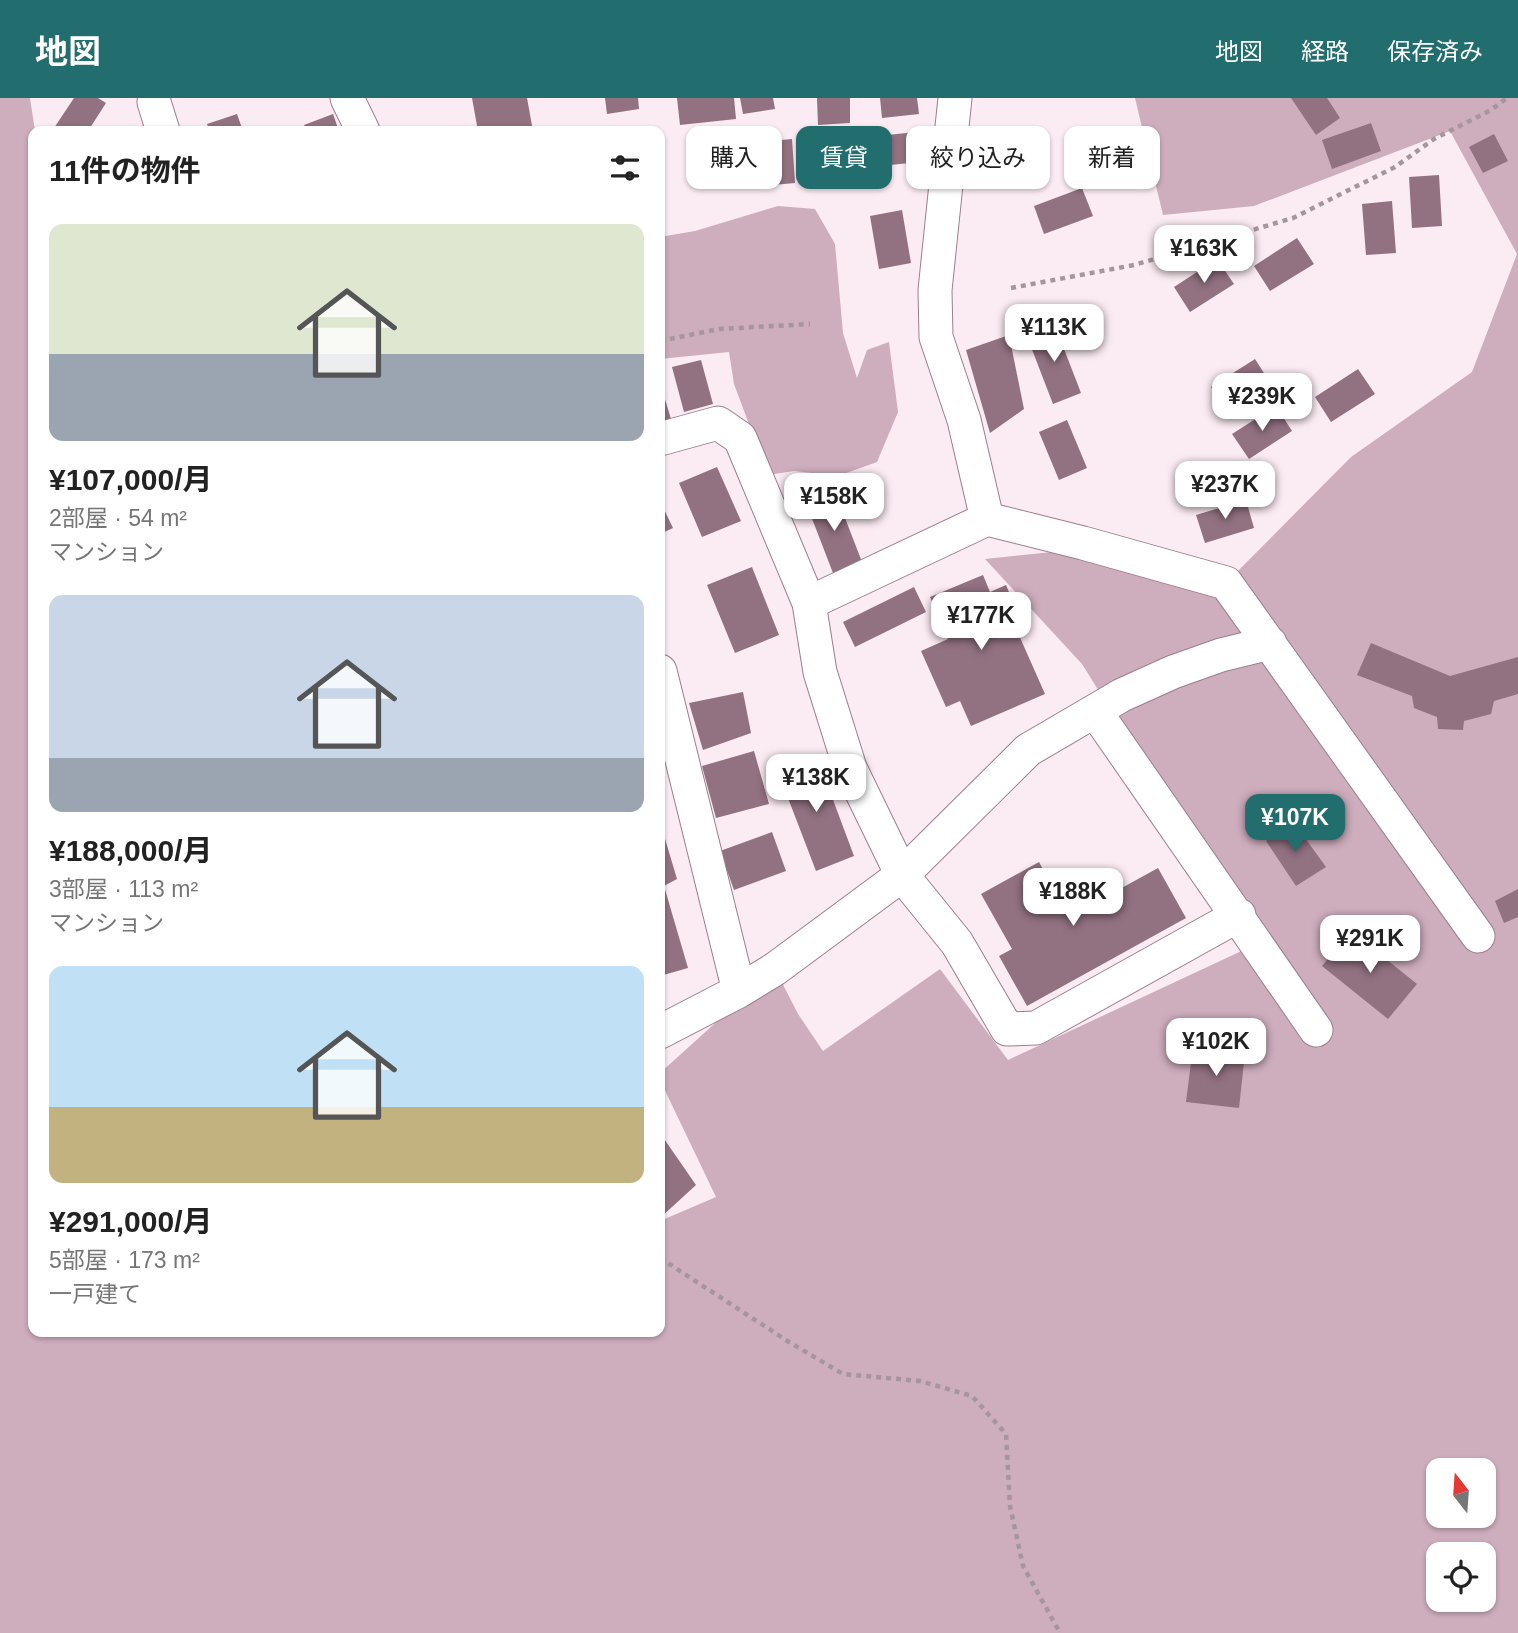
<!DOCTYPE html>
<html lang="ja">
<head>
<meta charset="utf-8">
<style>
	body { margin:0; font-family:Helvetica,"Noto Sans JP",sans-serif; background:#f2f2f2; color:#222; height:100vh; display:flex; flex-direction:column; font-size:26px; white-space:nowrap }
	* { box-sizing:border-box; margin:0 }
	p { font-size:23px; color:#767676 }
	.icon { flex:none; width:38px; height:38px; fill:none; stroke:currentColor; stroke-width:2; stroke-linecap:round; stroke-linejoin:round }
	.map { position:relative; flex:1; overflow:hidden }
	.side { position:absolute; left:28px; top:28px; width:637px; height:1211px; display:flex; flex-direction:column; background:#fff; border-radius:14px; box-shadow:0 2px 5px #0004 }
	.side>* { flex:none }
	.banner { position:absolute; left:686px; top:28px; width:665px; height:63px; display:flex; gap:14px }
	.needle { width:46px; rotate:343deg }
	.controls { position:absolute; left:1426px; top:1360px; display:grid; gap:14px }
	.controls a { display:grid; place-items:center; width:70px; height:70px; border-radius:14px; background:#fff; box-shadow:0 2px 5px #0004; font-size:35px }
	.price { position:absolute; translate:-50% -60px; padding:0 16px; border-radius:14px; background:#fff; color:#222; font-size:23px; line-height:46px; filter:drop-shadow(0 2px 4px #0008) }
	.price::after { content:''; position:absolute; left:50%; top:42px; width:21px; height:16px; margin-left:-10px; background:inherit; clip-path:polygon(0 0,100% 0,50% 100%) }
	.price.on { background:#226e6f; color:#fff }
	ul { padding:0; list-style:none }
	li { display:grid; align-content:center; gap:14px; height:371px; padding:0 21px }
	li span { display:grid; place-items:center; height:217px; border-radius:14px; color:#555 }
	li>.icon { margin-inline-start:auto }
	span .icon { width:126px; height:126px; fill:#fffc; stroke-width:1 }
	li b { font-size:30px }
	h2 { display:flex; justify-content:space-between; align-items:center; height:84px; padding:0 21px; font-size:30px }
	.tag { padding:0 24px; border-radius:14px; background:#fff; box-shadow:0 2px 5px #0004; font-size:24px; line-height:63px }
	.tag.on { background:#226e6f; color:#fff }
	header { display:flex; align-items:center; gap:42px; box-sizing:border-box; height:98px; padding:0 35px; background:#226e6f; color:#fff }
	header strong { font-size:33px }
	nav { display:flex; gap:38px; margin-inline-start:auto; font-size:24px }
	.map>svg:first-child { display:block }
	.forest { fill:#ceadbd; fill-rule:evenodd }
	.building { fill:#927181 }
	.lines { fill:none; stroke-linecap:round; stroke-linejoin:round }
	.street-casing { stroke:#9f7d8e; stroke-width:35 }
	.path { stroke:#a5969d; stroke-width:4.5; stroke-dasharray:5 5; stroke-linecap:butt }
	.street { stroke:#fff; stroke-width:33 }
</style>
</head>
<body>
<header>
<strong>地図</strong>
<nav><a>地図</a><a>経路</a><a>保存済み</a></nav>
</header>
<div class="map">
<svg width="1518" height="1535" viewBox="0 0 1518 1535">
	<rect width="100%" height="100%" fill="#fbebf2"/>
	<path class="forest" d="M 0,0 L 30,0 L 35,33 L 33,1234 L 660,1234 L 660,1123 L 716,1099 L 660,982 L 660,975 L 775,871 L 798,916 L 823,953 L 940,871 L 1008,962 L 1250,849 L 1256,844 L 1082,566 L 985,461 L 1071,452 L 1226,485 L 1351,359 L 1472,274 L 1517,156 L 1450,33 L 1254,108 L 1163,117 L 1135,0 L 1518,0 L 1518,1535 L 0,1535 ZM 1438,1372 L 1484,1372 L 1484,1418 L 1438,1418 ZM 1438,1456 L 1484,1456 L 1484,1502 L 1438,1502 Z
		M 778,108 L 815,111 L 835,146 L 843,235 L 857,280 L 867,252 L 889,244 L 898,314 L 877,364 L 838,378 L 794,373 L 768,377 L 734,286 L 729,254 L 660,261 L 660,139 L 695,133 Z"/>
	<path class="building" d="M 74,0 L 98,0 L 106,5 L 88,33 L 52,33 Z
		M 472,0 L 527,0 L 533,33 L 478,33 Z
		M 605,0 L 638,0 L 639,11 L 607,16 Z
		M 677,0 L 734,0 L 736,21 L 680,27 Z
		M 740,0 L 773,0 L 775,11 L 743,16 Z
		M 817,0 L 850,0 L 850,25 L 818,27 Z
		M 880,0 L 917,0 L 919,16 L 882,20 Z
		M 1291,0 L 1327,0 L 1340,20 L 1316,37 Z
		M 237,16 L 243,33 L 210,33 L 207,26 Z
		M 333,16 L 339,33 L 307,33 L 304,27 Z
		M 1371,25 L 1381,53 L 1332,71 L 1322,42 Z
		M 916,34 L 919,64 L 881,68 L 878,38 Z
		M 1494,36 L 1508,63 L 1483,75 L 1469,49 Z
		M 792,41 L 795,85 L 761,88 L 758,44 Z
		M 849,48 L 850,86 L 817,87 L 816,49 Z
		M 1439,77 L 1442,128 L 1412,130 L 1409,79 Z
		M 1082,90 L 1093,118 L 1044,136 L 1034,108 Z
		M 1392,103 L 1396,155 L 1366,157 L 1362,106 Z
		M 902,112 L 911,165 L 879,171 L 870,118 Z
		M 1297,140 L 1314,166 L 1270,193 L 1254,168 Z
		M 1217,161 L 1234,186 L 1190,214 L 1174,189 Z
		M 1054,225 L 1081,295 L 1053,306 L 1026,236 Z
		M 1009,237 L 1024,311 L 990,335 L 966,252 Z
		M 1255,261 L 1271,286 L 1227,314 L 1211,289 Z
		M 701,262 L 713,306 L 684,314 L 672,269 Z
		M 1358,271 L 1375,296 L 1331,324 L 1315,299 Z
		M 660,285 L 671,321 L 660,324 Z
		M 1276,308 L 1292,333 L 1249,361 L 1232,336 Z
		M 1067,322 L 1087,370 L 1059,382 L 1039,334 Z
		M 717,369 L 741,423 L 702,439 L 679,385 Z
		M 835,394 L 862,464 L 833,475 L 806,405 Z
		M 1246,402 L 1254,430 L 1205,445 L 1196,417 Z
		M 660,403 L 673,430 L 660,436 Z
		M 752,469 L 779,537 L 735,555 L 707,487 Z
		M 983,477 L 990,494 L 1006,487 L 1025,532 L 1018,535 L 1045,596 L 971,628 L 960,603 L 946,609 L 921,553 L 948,541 L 930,499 Z
		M 914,489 L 926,514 L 855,549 L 843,524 Z
		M 1371,545 L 1450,578 L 1518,559 L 1518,596 L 1494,603 L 1491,616 L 1464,623 L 1463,632 L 1438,631 L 1437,619 L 1414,610 L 1412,598 L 1357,577 Z
		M 743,594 L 751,635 L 703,652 L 689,605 Z
		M 754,653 L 769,706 L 716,720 L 702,668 Z
		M 817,659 L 854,758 L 816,773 L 778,674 Z
		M 1292,722 L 1326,769 L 1296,788 L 1266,743 Z
		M 660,724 L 677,781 L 664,788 L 688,870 L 660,878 Z
		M 772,734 L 786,773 L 734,792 L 720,753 Z
		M 1039,764 L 1069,819 L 1158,770 L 1186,820 L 1027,908 L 999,858 L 1012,851 L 981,796 Z
		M 1518,791 L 1518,819 L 1504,825 L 1495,803 Z
		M 1351,833 L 1417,886 L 1388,921 L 1322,868 Z
		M 1193,949 L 1245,955 L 1239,1010 L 1186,1004 Z
		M 660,1035 L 696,1087 L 660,1120 Z"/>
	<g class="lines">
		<defs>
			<path id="street" d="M 347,0 L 363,33
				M 955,0 L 935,192 L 936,239 L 964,322 L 987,421
				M 154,4 L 163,33
				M 660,341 L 718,325 L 740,340 L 809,505 L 820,574 L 850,670 L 902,777 L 957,845 L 1007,931 L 1036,930 L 1239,817
				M 809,505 L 987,421 L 1083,445 L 1226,485 L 1478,838
				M 660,573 L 739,893
				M 1095,613 L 1316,932
				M 660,934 L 739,893 L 775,871 L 902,777 L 1028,652 L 1122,597 L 1173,574 L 1221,557 L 1270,545"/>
		</defs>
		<use href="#street" class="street-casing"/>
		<path class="path" d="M 1011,190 L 1134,167 L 1293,120 L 1395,69 L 1434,41 L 1491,12 L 1507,0
			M 660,243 L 719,231 L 810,226
			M 660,1160 L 789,1244 L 843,1276 L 920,1283 L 972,1298 L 1006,1336 L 1010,1408 L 1023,1468 L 1060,1535"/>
		<use href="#street" class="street"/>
	</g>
</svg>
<div class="controls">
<a><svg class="needle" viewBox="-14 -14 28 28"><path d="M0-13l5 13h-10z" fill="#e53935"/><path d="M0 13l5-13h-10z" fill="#767676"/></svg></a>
<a><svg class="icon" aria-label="locate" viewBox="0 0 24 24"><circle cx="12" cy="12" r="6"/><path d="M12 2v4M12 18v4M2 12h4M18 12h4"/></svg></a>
</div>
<b class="price" style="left:1204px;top:187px">¥163K</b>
<b class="price" style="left:1054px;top:266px">¥113K</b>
<b class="price" style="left:1262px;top:335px">¥239K</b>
<b class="price" style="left:1225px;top:423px">¥237K</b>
<b class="price" style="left:834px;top:435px">¥158K</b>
<b class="price" style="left:981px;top:554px">¥177K</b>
<b class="price" style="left:816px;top:716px">¥138K</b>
<b class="price on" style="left:1295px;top:756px">¥107K</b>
<b class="price" style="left:1073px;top:830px">¥188K</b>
<b class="price" style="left:1370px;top:877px">¥291K</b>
<b class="price" style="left:1216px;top:980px">¥102K</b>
<div class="banner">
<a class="tag">購入</a>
<a class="tag on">賃貸</a>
<a class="tag">絞り込み</a>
<a class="tag">新着</a>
</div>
<section class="side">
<h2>11件の物件<svg class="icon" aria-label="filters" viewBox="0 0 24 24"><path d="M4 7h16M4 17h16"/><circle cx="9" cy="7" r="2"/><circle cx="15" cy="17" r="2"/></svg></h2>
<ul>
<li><span style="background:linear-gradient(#dfe7d0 60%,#9aa5b1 0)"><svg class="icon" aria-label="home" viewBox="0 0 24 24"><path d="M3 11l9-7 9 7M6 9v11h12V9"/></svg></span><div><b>¥107,000/月</b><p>2部屋 · 54 m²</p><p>マンション</p></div></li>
<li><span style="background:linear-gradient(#c9d6e8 75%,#9aa5b1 0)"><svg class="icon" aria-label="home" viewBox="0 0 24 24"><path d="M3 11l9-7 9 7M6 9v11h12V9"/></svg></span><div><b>¥188,000/月</b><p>3部屋 · 113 m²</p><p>マンション</p></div></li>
<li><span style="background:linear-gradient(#bfe0f5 65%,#c2b280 0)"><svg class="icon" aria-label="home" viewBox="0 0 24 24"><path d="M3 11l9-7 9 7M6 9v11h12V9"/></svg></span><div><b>¥291,000/月</b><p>5部屋 · 173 m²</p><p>一戸建て</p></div></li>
</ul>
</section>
</div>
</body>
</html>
